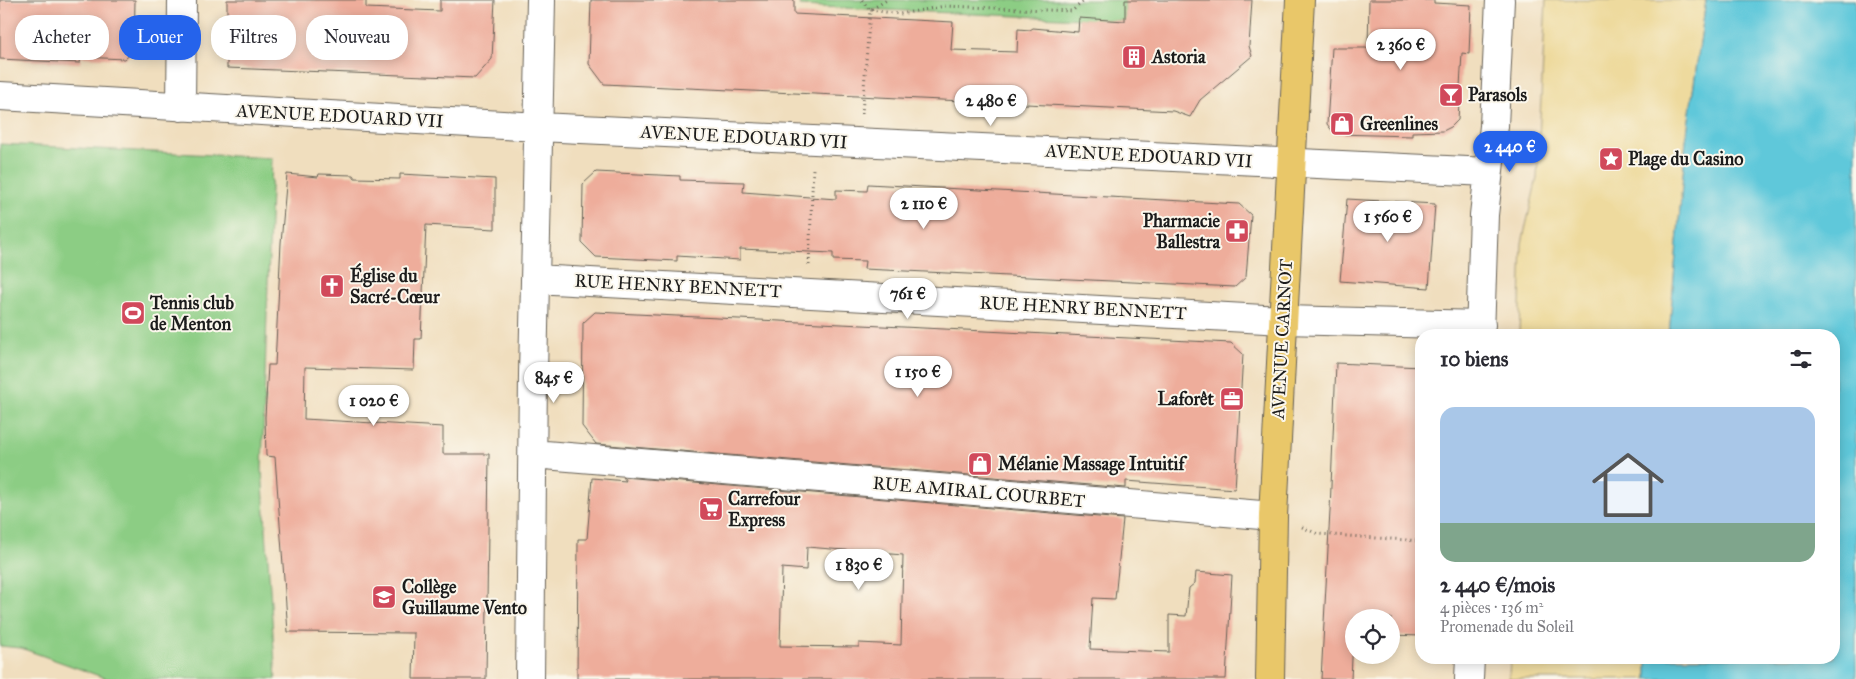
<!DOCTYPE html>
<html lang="fr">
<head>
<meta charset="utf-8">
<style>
	body { margin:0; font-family:"IM FELL Great Primer",serif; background:#f7f7f7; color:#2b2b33; height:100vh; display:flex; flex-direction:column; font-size:19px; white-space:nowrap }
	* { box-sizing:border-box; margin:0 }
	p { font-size:16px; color:#7c7c81 }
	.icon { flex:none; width:28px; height:28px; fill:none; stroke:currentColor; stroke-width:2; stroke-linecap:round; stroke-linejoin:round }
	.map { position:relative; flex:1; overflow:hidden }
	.sheet { position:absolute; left:1415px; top:329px; width:425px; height:335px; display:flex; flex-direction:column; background:#fff; border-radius:20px; box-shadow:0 2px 12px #0003 }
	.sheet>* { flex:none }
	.guide { position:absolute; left:15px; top:15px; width:475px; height:45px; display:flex; gap:10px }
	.tools { position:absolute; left:1345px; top:609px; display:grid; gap:10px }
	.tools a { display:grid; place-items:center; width:55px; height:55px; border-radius:50%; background:#fff; box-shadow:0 2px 12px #0003; font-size:25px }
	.price { position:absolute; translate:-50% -42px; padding:0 11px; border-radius:18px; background:#fff; color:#222; font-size:16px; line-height:32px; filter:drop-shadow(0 1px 2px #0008) }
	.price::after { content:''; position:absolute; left:50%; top:30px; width:15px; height:11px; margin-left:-8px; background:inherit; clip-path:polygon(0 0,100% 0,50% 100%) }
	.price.current { background:#2563eb; color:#fff }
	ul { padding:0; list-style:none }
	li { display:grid; align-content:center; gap:10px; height:265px; padding:0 25px }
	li+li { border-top:1px solid #e1e1e2 }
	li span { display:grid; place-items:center; height:155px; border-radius:15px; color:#555 }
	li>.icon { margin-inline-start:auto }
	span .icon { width:90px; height:90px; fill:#fffc; stroke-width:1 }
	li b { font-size:21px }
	h2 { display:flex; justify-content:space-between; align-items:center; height:60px; padding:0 25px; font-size:21px }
	.pill { padding:0 18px; border-radius:20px; background:#fff; box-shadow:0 2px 12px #0003; font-size:18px; line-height:45px }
	.pill.current { background:#2563eb; color:#fff }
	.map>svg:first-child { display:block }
	.green { fill:#8ccd84; stroke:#547450 }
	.sand { fill:#eeda9e; stroke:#857b5d }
	.water { fill:#5fc8da; stroke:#3e727b }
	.building { fill:#eead9b; fill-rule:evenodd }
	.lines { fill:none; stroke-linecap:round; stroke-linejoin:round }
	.minor-casing { stroke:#666055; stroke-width:30 }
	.major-casing { stroke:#666055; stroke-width:30 }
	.path { stroke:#666055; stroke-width:3; stroke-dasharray:1 4; stroke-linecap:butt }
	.minor { stroke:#fff; stroke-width:28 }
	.major { stroke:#e9c769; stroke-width:28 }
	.labels { text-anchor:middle; stroke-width:4; stroke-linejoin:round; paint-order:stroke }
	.poi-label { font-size:18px; font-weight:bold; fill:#1c1c1c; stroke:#fbf7ec; text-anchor:start }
	.street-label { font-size:18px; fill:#1c1c1c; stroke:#fbf7ec }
</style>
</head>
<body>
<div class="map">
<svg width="1856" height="679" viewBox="0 0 1856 679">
	<rect width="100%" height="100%" fill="#fbf7ec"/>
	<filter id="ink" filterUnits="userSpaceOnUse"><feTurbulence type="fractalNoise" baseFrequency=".02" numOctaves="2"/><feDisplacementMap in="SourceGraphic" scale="10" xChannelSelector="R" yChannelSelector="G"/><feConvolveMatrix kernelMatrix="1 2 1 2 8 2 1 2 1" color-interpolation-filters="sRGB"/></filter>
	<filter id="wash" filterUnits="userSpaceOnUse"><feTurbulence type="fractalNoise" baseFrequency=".0096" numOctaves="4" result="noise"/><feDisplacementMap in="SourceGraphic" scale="20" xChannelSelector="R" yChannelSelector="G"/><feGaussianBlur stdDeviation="1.12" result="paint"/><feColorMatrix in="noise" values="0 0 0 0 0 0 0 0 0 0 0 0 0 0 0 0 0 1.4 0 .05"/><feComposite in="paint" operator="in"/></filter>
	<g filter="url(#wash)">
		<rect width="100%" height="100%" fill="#f0debe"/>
		<path class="green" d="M 801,0 L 1125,0 L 1125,21 L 800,6 Z
			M 0,144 L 272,158 L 262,469 L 276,679 L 108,679 L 21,648 L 0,646 Z"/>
		<path class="sand" d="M 1546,0 L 1706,0 L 1686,140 L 1669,335 L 1519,335 L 1522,243 L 1537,178 Z
			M 1510,658 L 1647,658 L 1647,679 L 1509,679 Z"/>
		<path class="water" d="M 1706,0 L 1856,0 L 1856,679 L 1647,679 L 1647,658 L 1834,658 L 1834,335 L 1669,335 L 1686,140 Z"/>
		<g id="blocks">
			<path class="building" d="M 0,0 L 135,0 L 134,51 L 125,59 L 81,57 L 80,63 L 0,59 Z
				M 227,0 L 366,0 L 366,8 L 440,11 L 440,0 L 495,0 L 492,59 L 475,78 L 227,68 Z
				M 591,0 L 794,0 L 794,14 L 953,22 L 951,50 L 1017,52 L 1018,29 L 1030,30 L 1033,28 L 1078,32 L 1079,18 L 1125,21 L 1125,0 L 1252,0 L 1249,46 L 1252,56 L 1200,100 L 1190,117 L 1173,111 L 604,84 L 589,64 Z
				M 1369,0 L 1434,0 L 1434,3 L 1471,5 L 1469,54 L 1462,53 L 1458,120 L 1451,127 L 1443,131 L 1412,132 L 1412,136 L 1335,134 L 1330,128 L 1327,124 L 1332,48 L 1368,48 Z
				M 596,172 L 680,176 L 680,180 L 744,182 L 743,192 L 836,199 L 836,190 L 867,191 L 868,184 L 1239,204 L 1251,215 L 1246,277 L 1235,287 L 864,269 L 865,261 L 833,260 L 833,253 L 740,249 L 740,260 L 677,256 L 677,261 L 596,257 L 582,243 L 583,184 Z
				M 287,174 L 318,177 L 319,174 L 353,175 L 355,178 L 400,179 L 400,174 L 495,179 L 495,229 L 426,225 L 421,339 L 415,339 L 414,370 L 305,367 L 304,419 L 443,427 L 443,454 L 489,454 L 486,679 L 413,679 L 414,633 L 288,632 L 275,457 L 266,456 L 265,417 L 268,365 L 275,365 L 281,243 Z
				M 1347,199 L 1435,204 L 1429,288 L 1340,281 Z
				M 595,312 L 1231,343 L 1243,354 L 1235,489 L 1126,481 L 1126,488 L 596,444 L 582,426 L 583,323 Z
				M 1336,363 L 1421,367 L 1421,636 L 1391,635 L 1391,618 L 1354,618 L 1351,679 L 1321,679 L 1330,511 Z
				M 623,477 L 1123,519 L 1115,599 L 1093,598 L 1090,649 L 1169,652 L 1169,615 L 1186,616 L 1189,588 L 1195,583 L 1196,572 L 1232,575 L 1226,679 L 577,679 L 578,539 L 587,539 L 592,478 L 626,481 ZM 807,547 L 903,555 L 901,645 L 859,643 L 859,647 L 780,646 L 782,568 L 806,570 Z"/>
		</g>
	</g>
	<g filter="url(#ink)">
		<use href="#blocks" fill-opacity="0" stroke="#666055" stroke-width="1"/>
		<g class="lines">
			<defs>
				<path id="minor" d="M 0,96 L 539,127 L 1488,172
					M 181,107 L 182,0
					M 535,279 L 1284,320 L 1481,325
					M 1480,335 L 1484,215 L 1494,126 L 1500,0
					M 533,454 L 1273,516
					M 530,679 L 533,375 L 541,0
					M 1469,679 L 1470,658"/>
				<path id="major" d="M 1270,679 L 1273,516 L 1300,0"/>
			</defs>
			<use href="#minor" class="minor-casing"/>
			<use href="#major" class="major-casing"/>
			<path class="path" d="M 862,0 L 870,10 L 887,0
				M 862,114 L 870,10 L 900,14 L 945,6 L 1072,11 L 1085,0
				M 809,265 L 813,169
				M 1302,527 L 1318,534 L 1421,541"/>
			<use href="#minor" class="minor"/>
			<use href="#major" class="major"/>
		</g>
	</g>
	<defs>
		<symbol id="building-square" viewBox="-11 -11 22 22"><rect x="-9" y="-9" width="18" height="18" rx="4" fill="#d1495b" stroke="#fbf7ec"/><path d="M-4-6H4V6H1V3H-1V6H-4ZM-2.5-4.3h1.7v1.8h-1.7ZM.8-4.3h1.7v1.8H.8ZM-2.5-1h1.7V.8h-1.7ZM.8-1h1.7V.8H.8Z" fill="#fff"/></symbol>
		<symbol id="bar-square" viewBox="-11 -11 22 22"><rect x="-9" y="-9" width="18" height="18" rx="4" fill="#d1495b" stroke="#fbf7ec"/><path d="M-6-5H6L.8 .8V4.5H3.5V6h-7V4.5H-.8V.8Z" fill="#fff"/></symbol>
		<symbol id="shop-square" viewBox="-11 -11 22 22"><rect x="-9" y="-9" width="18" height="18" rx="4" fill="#d1495b" stroke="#fbf7ec"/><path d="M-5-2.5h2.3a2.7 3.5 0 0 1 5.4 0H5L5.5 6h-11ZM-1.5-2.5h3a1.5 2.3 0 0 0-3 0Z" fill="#fff"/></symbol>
		<symbol id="sight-square" viewBox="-11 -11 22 22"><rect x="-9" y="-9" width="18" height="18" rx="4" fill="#d1495b" stroke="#fbf7ec"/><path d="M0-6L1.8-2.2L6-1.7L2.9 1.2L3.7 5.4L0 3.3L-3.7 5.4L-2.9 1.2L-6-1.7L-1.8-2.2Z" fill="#fff"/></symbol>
		<symbol id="pharmacy-square" viewBox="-11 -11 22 22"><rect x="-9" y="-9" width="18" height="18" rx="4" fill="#d1495b" stroke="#fbf7ec"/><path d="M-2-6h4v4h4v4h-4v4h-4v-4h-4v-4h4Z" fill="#fff"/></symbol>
		<symbol id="church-square" viewBox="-11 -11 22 22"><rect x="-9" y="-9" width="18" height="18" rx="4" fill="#d1495b" stroke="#fbf7ec"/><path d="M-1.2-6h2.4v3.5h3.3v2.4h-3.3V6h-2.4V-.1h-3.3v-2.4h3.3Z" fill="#fff"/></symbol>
		<symbol id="stadium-square" viewBox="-11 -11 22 22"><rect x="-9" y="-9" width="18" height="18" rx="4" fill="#d1495b" stroke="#fbf7ec"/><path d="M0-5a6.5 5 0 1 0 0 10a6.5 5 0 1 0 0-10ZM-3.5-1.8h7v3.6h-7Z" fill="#fff"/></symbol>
		<symbol id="office-square" viewBox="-11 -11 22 22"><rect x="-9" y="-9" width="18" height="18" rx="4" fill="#d1495b" stroke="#fbf7ec"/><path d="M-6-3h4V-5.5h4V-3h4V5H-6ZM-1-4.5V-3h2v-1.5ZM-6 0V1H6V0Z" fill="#fff"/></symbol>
		<symbol id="supermarket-square" viewBox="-11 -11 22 22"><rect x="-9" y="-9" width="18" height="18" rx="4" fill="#d1495b" stroke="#fbf7ec"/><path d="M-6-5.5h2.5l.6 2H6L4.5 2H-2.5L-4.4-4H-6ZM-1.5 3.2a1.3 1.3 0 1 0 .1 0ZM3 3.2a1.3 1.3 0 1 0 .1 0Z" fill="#fff"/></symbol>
		<symbol id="school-square" viewBox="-11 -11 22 22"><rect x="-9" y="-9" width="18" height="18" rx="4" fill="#d1495b" stroke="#fbf7ec"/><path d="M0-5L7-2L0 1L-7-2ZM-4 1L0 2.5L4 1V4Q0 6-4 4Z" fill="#fff"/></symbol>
	</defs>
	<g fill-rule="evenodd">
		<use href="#building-square" x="1120" y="43" width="28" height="28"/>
		<use href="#bar-square" x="1437" y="81" width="28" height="28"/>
		<use href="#shop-square" x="1328" y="110" width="28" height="28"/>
		<use href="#sight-square" x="1597" y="145" width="28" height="28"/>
		<use href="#pharmacy-square" x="1223" y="217" width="28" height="28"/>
		<use href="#church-square" x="318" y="272" width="28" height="28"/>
		<use href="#stadium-square" x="119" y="299" width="28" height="28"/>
		<use href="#office-square" x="1218" y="385" width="28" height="28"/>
		<use href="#shop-square" x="966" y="450" width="28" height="28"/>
		<use href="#supermarket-square" x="697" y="495" width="28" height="28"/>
		<use href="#school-square" x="370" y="583" width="28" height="28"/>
	</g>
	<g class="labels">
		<g class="poi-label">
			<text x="1152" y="63">Astoria</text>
			<text x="1468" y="101">Parasols</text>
			<text x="1360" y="130">Greenlines</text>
			<text x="1628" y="165">Plage du Casino</text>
			<text x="1220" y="227" text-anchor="end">Pharmacie<tspan x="1220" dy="21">Ballestra</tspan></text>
			<text x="350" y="282">Église du<tspan x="350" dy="21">Sacré-Cœur</tspan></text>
			<text x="150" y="309">Tennis club<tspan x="150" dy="21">de Menton</tspan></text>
			<text x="1214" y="405" text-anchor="end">Laforêt</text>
			<text x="998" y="470">Mélanie Massage Intuitif</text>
			<text x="728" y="505">Carrefour<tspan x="728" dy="21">Express</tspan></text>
			<text x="402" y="593">Collège<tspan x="402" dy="21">Guillaume Vento</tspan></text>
		</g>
		<g class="street-label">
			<text transform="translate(340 116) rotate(3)" y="6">AVENUE EDOUARD VII</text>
			<text transform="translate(744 137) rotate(3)" y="6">AVENUE EDOUARD VII</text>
			<text transform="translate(1149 156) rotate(3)" y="6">AVENUE EDOUARD VII</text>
			<text transform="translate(678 286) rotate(3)" y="6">RUE HENRY BENNETT</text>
			<text transform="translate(1083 308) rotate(3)" y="6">RUE HENRY BENNETT</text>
			<text transform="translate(1282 339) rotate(-87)" y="6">AVENUE CARNOT</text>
			<text transform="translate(979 492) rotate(5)" y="6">RUE AMIRAL COURBET</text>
		</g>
	</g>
</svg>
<div class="tools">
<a><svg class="icon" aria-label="locate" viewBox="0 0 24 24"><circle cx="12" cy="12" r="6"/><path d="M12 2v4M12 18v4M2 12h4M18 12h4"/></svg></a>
</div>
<b class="price" style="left:1401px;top:71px">2 360 €</b>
<b class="price" style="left:991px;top:127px">2 480 €</b>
<b class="price current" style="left:1510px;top:173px">2 440 €</b>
<b class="price" style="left:924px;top:230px">2 110 €</b>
<b class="price" style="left:1388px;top:243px">1 560 €</b>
<b class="price" style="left:908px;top:320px">761 €</b>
<b class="price" style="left:918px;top:398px">1 150 €</b>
<b class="price" style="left:554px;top:404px">845 €</b>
<b class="price" style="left:374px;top:427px">1 020 €</b>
<b class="price" style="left:859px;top:591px">1 830 €</b>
<div class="guide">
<a class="pill">Acheter</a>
<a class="pill current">Louer</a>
<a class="pill">Filtres</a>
<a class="pill">Nouveau</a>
</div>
<section class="sheet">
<h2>10 biens<svg class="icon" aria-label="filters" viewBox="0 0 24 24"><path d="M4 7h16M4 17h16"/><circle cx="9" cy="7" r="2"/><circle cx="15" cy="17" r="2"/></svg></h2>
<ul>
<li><span style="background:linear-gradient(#a9c7e8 75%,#7fa58c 0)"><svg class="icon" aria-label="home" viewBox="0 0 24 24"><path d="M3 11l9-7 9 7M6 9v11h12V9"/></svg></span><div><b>2 440 €/mois</b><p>4 pièces · 136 m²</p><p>Promenade du Soleil</p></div></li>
</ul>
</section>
</div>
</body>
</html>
